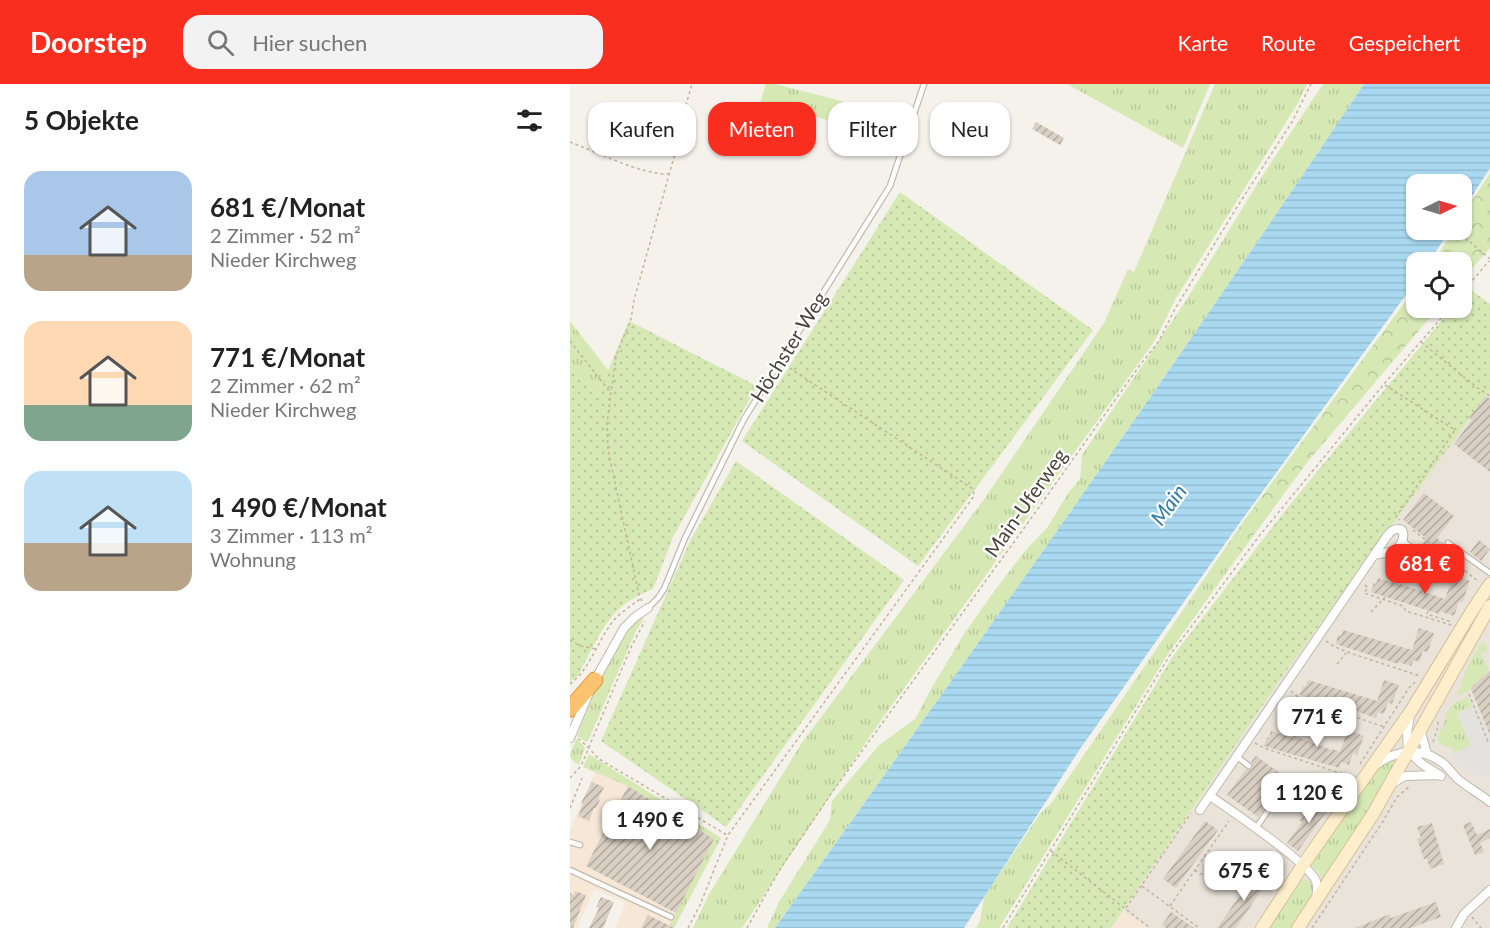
<!DOCTYPE html>
<html lang="de">
<meta charset="utf-8">
<style>
:root{--surface:#fff;--page:#f2f2f2;--text:#222;--muted:#767676;--accent:#f92e1f}
body{margin:0;font-family:Lato,sans-serif;background:var(--page);color:var(--text);height:100vh;display:flex;flex-direction:column;font-size:22px;white-space:nowrap}
*{box-sizing:border-box;margin:0}
p{font-size:20px;color:var(--muted)}
.icon{flex:none;width:33px;height:33px;fill:none;stroke:currentColor;stroke-width:2;stroke-linecap:round;stroke-linejoin:round}
.map{position:relative;flex:1;overflow:hidden}
.panel{display:flex;flex-direction:column;background:var(--surface);width:570px}
.panel>*{flex:none}
.guide{position:absolute;left:18px;top:18px;width:570px;height:54px;display:flex;gap:12px}
.needle{width:39px;rotate:85deg}
.fabs{position:absolute;left:836px;top:90px;display:grid;gap:12px}
.fabs a{display:grid;place-items:center;width:66px;height:66px;border-radius:12px;background:var(--surface);box-shadow:0 2px 4px #0004;font-size:30px}
.price{position:absolute;translate:-50% -51px;padding:0 14px;border-radius:12px;background:#fff;color:#222;font-size:20px;line-height:39px;filter:drop-shadow(0 2px 3px #0008)}
.price::after{content:'';position:absolute;left:50%;top:36px;width:18px;height:14px;margin-left:-9px;background:inherit;clip-path:polygon(0 0,100% 0,50% 100%)}
.price.active{background:var(--accent);color:#fff}
ul{padding:0;list-style:none}
li{display:flex;align-items:center;gap:18px;height:150px;padding:0 24px}
li span{display:grid;place-items:center;flex:none;width:168px;height:120px;border-radius:18px;color:#555}
li>.icon{margin-inline-start:auto}
span .icon{width:72px;height:72px;fill:#fffc;stroke-width:1}
li b{font-size:26px}
h2{display:flex;justify-content:space-between;align-items:center;height:72px;padding:0 24px;font-size:26px}
.chip{padding:0 21px;border-radius:18px;background:var(--surface);box-shadow:0 2px 4px #0004;font-size:21px;line-height:54px}
.chip.active{background:var(--accent);color:#fff}
header{display:flex;align-items:center;gap:36px;box-sizing:border-box;height:84px;padding:0 30px;background:var(--accent);color:#fff}
header strong{font-size:28px}
nav{display:flex;gap:33px;margin-inline-start:auto;font-size:21px}
.search{width:420px;height:54px;background:var(--page);display:flex;align-items:center;gap:15px;box-sizing:border-box;padding:0 21px;border-radius:18px;color:var(--muted);font-size:22px}
main{display:flex;flex:1;min-height:0}
.map>svg:first-child{display:block}
</style>
<header>
<strong>Doorstep</strong>
<div class="search"><svg class="icon" aria-label="search" viewBox="0 0 24 24"><circle cx="10" cy="10" r="6"/><path d="M15 15l6 6"/></svg>Hier suchen</div>
<nav><a>Karte</a><a>Route</a><a>Gespeichert</a></nav>
</header>
<main>
<section class="panel">
<h2>5 Objekte<svg class="icon" aria-label="filters" viewBox="0 0 24 24"><path d="M4 7h16M4 17h16"/><circle cx="9" cy="7" r="2"/><circle cx="15" cy="17" r="2"/></svg></h2>
<ul>
<li><span style="background:linear-gradient(#a9c7e8 70%,#b9a48a 0)"><svg class="icon" aria-label="home" viewBox="0 0 24 24"><path d="M3 11l9-7 9 7M6 9v11h12V9"/></svg></span><div><b>681 €/Monat</b><p>2 Zimmer · 52 m²</p><p>Nieder Kirchweg</p></div></li>
<li><span style="background:linear-gradient(#ffd9b3 70%,#7fa58c 0)"><svg class="icon" aria-label="home" viewBox="0 0 24 24"><path d="M3 11l9-7 9 7M6 9v11h12V9"/></svg></span><div><b>771 €/Monat</b><p>2 Zimmer · 62 m²</p><p>Nieder Kirchweg</p></div></li>
<li><span style="background:linear-gradient(#bfe0f5 60%,#b9a48a 0)"><svg class="icon" aria-label="home" viewBox="0 0 24 24"><path d="M3 11l9-7 9 7M6 9v11h12V9"/></svg></span><div><b>1 490 €/Monat</b><p>3 Zimmer · 113 m²</p><p>Wohnung</p></div></li>
</ul>
</section>
<div class="map">
<svg width="920" height="844" viewBox="0 0 920 844">
<defs>
<pattern id="grass-tufts" width="24" height="20" patternUnits="userSpaceOnUse" patternTransform="scale(1.5)"><rect width="24" height="20" fill="#d6e9b5"/><path d="M3 7l-1-3M5 7V3M7 7l1-3M15 17l-1-3M17 17v-4M19 17l1-3" fill="none" stroke="#b9c99c"/></pattern>
<pattern id="park-crowns" width="20" height="18" patternUnits="userSpaceOnUse" patternTransform="scale(1.5)"><rect width="20" height="18" fill="#d6e9b5"/><path d="M2 6a3 3 0 1 1 6 0M12 15a3 3 0 1 1 6 0" fill="none" stroke="#b9c99c"/></pattern>
<pattern id="garden-dots" width="8" height="8" patternUnits="userSpaceOnUse" patternTransform="scale(1.5)"><rect width="8" height="8" fill="#d6e9b5"/><path d="M2 2h.1M6 6h.1" fill="none" stroke="#b9c99c" stroke-width="1.8" stroke-linecap="round"/></pattern>
<pattern id="water-rules" width="6" height="5" patternUnits="userSpaceOnUse" patternTransform="scale(1.5)"><rect width="6" height="5" fill="#a9d9f1"/><path d="M0 2.5h6" fill="none" stroke="#93bbcf"/></pattern>
<pattern id="building-hatch" width="6" height="6" patternUnits="userSpaceOnUse" patternTransform="scale(1.5)"><rect width="6" height="6" fill="#dacfc3"/><path d="M-1 1l2-2M0 6l6-6M5 7l2-2" fill="none" stroke="#b3aa9f"/></pattern>
</defs>
<rect width="100%" height="100%" fill="#f5f1eb"/>
<!-- residential -->
<path fill="#e9e3d9" d="M920,307V844H578L553,827L716,587Z"/>
<!-- commercial -->
<path fill="#f6e7d7" d="M29,679L151,754L104,844H45L56,819L24,805L7,844H0V746Z
M553,827L578,844H541Z"/>
<!-- grass -->
<path fill="url(#grass-tufts)" d="M196,0H205L338,34L332,55L190,19Z
M497,0H640L613,64Z
M645,0H737L728,19L606,214L584,258L309,639L172,844H123L138,812L231,660L415,414L534,239L558,185L564,188Z
M753,0H794C603,285 405,565 205,844H197L209,818L260,736L262,717L309,661L345,635L361,605L394,550L425,506L455,467L477,444L499,408L510,395L512,371L617,215L691,94Z
M0,237L38,286L26,314L0,281Z
M673,438L664,478L598,570L429,844H406L410,837L414,813L470,730L482,718L516,668Z
M73,532V536L65,549L18,657L16,658L7,652L31,592L52,551L63,540Z
M914,558L918,566L911,569L919,587L902,602L901,606L887,612L898,582L911,559Z
M898,613L902,623L887,629L901,662L884,669L882,663C876,664 868,661 868,653C868,649 873,644 874,640C876,633 877,624 884,619C888,617 894,615 898,613Z
M6,655L12,660L15,664L9,681L3,677L0,671Z
M19,670L151,754L104,844H98L144,755L58,702L13,683Z
M828,672L809,710L752,800L750,790L739,781L804,684Z
M735,795C756,803 730,833 723,844H697L728,798Z"/>
<!-- park -->
<path fill="url(#park-crowns)" d="M920,89V164L891,197V178H863L884,146H891V134Z
M846,203V224H868L736,380L664,478L673,438Z"/>
<!-- garden -->
<path fill="url(#garden-dots)" d="M330,108L523,246L348,482L172,357Z
M898,204L920,220V307L716,587L541,844H437L603,572L718,423L882,224H891V213Z
M59,237L187,302L103,453L83,505C71,510 56,517 47,527C30,544 19,572 7,593L0,598V281L26,314Z
M166,377L334,496L156,743L31,657L121,455Z"/>
<!-- parking -->
<path fill="#e4e2df" d="M907,621L920,652V690L912,693L910,688L902,691L889,682L884,669L901,662L887,629Z"/>
<!-- water -->
<path fill="url(#water-rules)" d="M794,0H920V84L891,129V100H846V146H880L859,178H846V197L671,437L510,665L394,844H205C405,565 603,285 794,0Z"/>
<!-- building -->
<path fill="url(#building-hatch)" d="M466,38L494,54L490,61L462,45Z
M916,312L920,315V388L884,360L902,336L899,334Z
M854,409L884,432L867,454L876,463L856,491L839,479L842,475H846L849,473L851,468L850,464L856,454L833,436Z
M909,456L920,465L911,477L900,468Z
M883,491L900,497L892,519L889,517L884,532L870,527L869,530L801,508L804,499L806,500L808,494L830,501V500L875,515Z
M849,544L864,549L858,568L853,567L849,578L844,576L841,582L829,578L828,580L766,560L768,551L771,552L773,546L842,566Z
M920,587V651L901,605L902,602Z
M738,596L807,617L814,596L829,601L822,620L818,618L814,630L808,628L806,634L754,616L753,618L730,611L733,602L735,603Z
M778,646L794,652L787,671L783,669L779,681L771,678L769,684L694,662L697,653L699,654L701,647L723,654L724,652L762,666L763,665L770,668Z
M686,672L718,695L716,697L712,696L709,697V702L688,733L657,711L676,685L680,686L683,684V681L681,678Z
M22,698L34,703L28,715L30,716L26,724H24L19,737L8,732L13,720L11,719Z
M58,702L144,755L106,829L16,782Z
M752,714L761,721L728,767L717,759L732,738L730,737L738,726L741,728Z
M635,737L648,746L606,804L593,795Z
M901,738L907,751L920,745V754L910,759L914,768L905,771L893,741Z
M862,739L874,780L860,785L857,774L854,775L847,755L851,754L847,743Z
M687,787L699,796L684,817L666,844H647Z
M5,807L16,811L3,844H0V809L4,811Z
M31,813L44,818L33,844H19L29,824L26,823Z
M866,818L871,833L840,844H785L820,830L821,834Z
M601,828L624,844H596L592,841Z
M78,831L104,844H71Z"/>
<g fill="none" stroke-linecap="round" stroke-linejoin="round">
<defs>
<path id="lane" d="M833,457L847,468
M878,459L920,489
M830,460L845,471
M78,524L88,514L94,505L115,454L174,335L320,102L354,0
M666,672L679,682
M686,744L715,702L713,700
M0,758L10,761
M0,786L101,833"/>
<path id="street" d="M24,598L54,544L65,533L78,524
M840,631L837,649L838,667L852,680L871,692
M850,645L857,670
M0,654L19,609
M807,680C829,665 851,663 873,679C879,684 883,691 889,696C899,704 910,710 920,718
M821,700L835,692L869,691
M640,712C659,725 739,779 746,797C748,803 747,809 746,815
M630,726L817,452C821,447 825,443 832,446C836,454 831,461 825,467L804,471
M886,844L894,830L920,806"/>
<path id="secondary" d="M692,844L733,781L841,627L902,527L920,500
M728,844L803,730L920,522"/>
<path id="highway" d="M0,625L25,596"/>
</defs>
<!-- lane casing -->
<use href="#lane" stroke="#c1b9ad" stroke-width="7"/>
<!-- street casing -->
<use href="#street" stroke="#c1b9ad" stroke-width="10"/>
<!-- secondary casing -->
<use href="#secondary" stroke="#d5c19b" stroke-width="14"/>
<!-- highway casing -->
<use href="#highway" stroke="#dd963d" stroke-width="17"/>
<!-- path -->
<path stroke="#c3b39f" stroke-width="1.5" stroke-dasharray="3 3" stroke-linecap="butt" d="M0,58C27,68 72,91 99,90
M886,146L920,175
M891,210L919,177
M0,257L40,308
M851,258L905,302L920,312
M815,301L885,346L826,433L830,436
M843,446L908,497
M795,501L798,504L794,509L833,522L836,527L881,541
M72,517L69,511L38,366L37,339L46,272L61,235L64,216L109,55L114,28L122,0
M858,527L857,530L882,538
M801,528L815,513
M0,556L10,562L27,565
M756,557L763,562L777,568L850,592
M767,580L776,569
M0,600C21,584 27,557 44,536C51,528 61,522 70,515
M721,607L728,613L814,643
M899,610L919,660
M732,629L742,619
M8,655C14,658 24,670 29,675L157,751
M863,658L868,643V637
M685,659L694,664L782,693
M790,680L839,604L846,597
M0,694L11,682L62,561L75,537
M0,724L12,694
M481,767L580,844
M625,786L630,790L641,789L648,779
M572,802L629,844
M600,822L659,737
M556,824L621,729
M902,833L911,844
M118,844L130,821L158,751L404,412L403,405L215,281
M177,844L210,785L263,707L452,447L570,281L589,257L605,225L667,123L722,38L741,0
M433,844L600,571L690,451L814,300L880,224
M742,844L812,739L827,713L840,702"/>
<!-- lane -->
<use href="#lane" stroke="#fff" stroke-width="4.5"/>
<!-- street -->
<use href="#street" stroke="#fff" stroke-width="8"/>
<!-- secondary -->
<use href="#secondary" stroke="#feeecc" stroke-width="12"/>
<!-- highway -->
<use href="#highway" stroke="#fdc26f" stroke-width="15"/>
</g>
<g text-anchor="middle" stroke-width="4.5" stroke-linejoin="round" paint-order="stroke">
<!-- street labels -->
<g font-size="20" fill="#4a4239" stroke="#fff">
<text transform="translate(219 263) rotate(-58)" y="7">Höchster Weg</text>
<text transform="translate(456 419) rotate(-55)" y="7">Main-Uferweg</text>
</g>
<!-- water labels -->
<g font-size="21" font-style="italic" fill="#2e7da6" stroke="#fff">
<text transform="translate(599 421) rotate(-54)" y="7">Main</text>
</g>
</g>
</svg>
<div class="fabs">
<a><svg class="needle" viewBox="-14 -14 28 28"><path d="M0-13l5 13h-10z" fill="#e53935"/><path d="M0 13l5-13h-10z" fill="#767676"/></svg></a>
<a><svg class="icon" aria-label="locate" viewBox="0 0 24 24"><circle cx="12" cy="12" r="6"/><path d="M12 2v4M12 18v4M2 12h4M18 12h4"/></svg></a>
</div>
<b class="price active" style="left:855px;top:511px">681 €</b>
<b class="price" style="left:747px;top:664px">771 €</b>
<b class="price" style="left:739px;top:740px">1 120 €</b>
<b class="price" style="left:80px;top:767px">1 490 €</b>
<b class="price" style="left:674px;top:818px">675 €</b>
<div class="guide">
<a class="chip">Kaufen</a>
<a class="chip active">Mieten</a>
<a class="chip">Filter</a>
<a class="chip">Neu</a>
</div>
</div>
</main>
